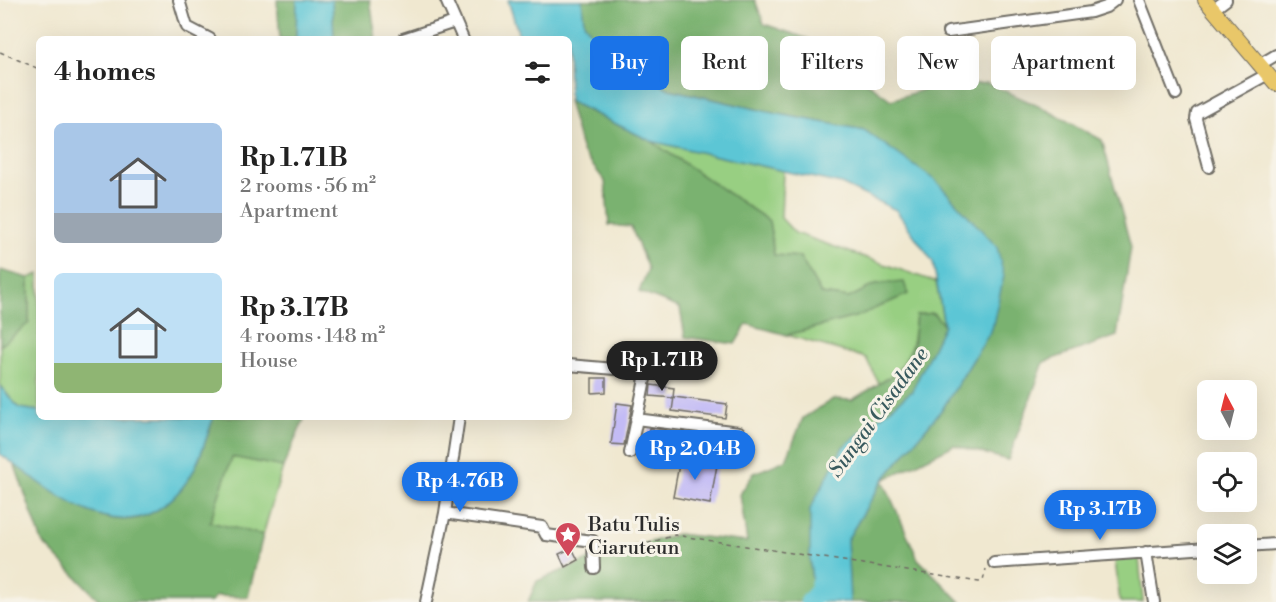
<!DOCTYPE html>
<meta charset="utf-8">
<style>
:root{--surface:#fff;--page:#f6f6f6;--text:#222;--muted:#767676;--accent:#1a73e8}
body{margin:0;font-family:"Libre Bodoni",serif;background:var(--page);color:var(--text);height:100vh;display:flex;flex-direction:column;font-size:22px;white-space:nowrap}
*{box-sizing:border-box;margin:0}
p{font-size:20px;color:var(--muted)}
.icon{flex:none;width:33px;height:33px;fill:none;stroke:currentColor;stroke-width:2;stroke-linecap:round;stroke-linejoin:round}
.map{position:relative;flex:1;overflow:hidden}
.side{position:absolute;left:36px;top:36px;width:536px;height:384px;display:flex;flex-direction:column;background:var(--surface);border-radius:9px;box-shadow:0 6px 24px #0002}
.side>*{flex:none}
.guide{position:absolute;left:590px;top:36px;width:570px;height:54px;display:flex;gap:12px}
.needle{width:39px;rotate:353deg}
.tools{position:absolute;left:1197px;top:380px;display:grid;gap:12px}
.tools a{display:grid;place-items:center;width:60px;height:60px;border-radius:9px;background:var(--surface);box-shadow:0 6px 24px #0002;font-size:30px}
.price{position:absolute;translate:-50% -51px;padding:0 14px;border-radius:21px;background:var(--accent);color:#fff;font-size:20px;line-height:39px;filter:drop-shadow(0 2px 3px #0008)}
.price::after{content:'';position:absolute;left:50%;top:36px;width:18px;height:14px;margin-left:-9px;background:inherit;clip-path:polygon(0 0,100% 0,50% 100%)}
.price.active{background:#222;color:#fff}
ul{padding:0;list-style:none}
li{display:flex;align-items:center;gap:18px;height:150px;padding:0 18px}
li span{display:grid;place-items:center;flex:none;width:168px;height:120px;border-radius:9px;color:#555}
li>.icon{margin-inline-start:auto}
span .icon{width:72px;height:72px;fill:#fffc;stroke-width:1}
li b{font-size:26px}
h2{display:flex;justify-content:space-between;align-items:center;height:72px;padding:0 18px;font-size:26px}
.tag{padding:0 21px;border-radius:9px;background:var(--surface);box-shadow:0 6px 24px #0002;font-size:21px;line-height:54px}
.tag.active{background:var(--accent);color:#fff}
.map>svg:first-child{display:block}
</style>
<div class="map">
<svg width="1276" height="602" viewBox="0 0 1276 602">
<rect width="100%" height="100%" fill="#f7f3e8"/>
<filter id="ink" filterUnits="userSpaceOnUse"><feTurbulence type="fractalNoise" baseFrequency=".0167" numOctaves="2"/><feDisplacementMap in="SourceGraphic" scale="12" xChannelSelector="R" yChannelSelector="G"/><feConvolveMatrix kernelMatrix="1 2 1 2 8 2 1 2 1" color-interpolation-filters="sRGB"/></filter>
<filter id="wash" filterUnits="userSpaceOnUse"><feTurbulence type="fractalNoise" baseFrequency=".008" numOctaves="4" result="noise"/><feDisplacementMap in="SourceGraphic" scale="24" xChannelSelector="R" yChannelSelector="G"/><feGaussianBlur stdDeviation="1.35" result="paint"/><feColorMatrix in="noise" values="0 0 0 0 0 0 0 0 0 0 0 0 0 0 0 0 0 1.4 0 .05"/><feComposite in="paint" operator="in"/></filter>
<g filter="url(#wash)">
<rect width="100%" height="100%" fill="#f0e8d0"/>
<!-- green -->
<path fill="#98cf82" stroke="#627d56" stroke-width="1.5" d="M651,141L783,171L781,218L795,233L936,282L944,325L933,313L916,315C912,350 911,365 879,384L866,358L787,335L858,316L876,284L849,298L821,294L800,257L774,255L769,221Z
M39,274V411L19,408L0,386V346L29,323V278Z
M232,457L283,467L263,535L209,522Z
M1139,558L1143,602H1120L1115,560Z"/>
<!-- forest -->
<path fill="#7ab270" stroke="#526e4e" stroke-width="1.5" d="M277,0H297L296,39H280Z
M332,0H370L376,39H334Z
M582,0H755L764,24L808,39L891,100L926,89L987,83L1043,108L1102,140L1131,247L1117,336L1044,362L1008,460L954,445L883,480L918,559L961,602H850L847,540L883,480L943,408L992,329L864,130L773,113L669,89L606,52L584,23Z
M568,101L651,141L769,221L774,255L800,257L821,294L849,298L876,284L904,282L908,294L858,316L787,335L747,324L735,344L685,337L680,308L639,292L648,269L631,227L609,225L605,181L582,152Z
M0,270L29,278V323L0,346Z
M933,313L944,325L912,391L843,447L810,564L815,602H528L537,581L590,559L678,534L747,542L740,494L754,473L786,460L803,418L833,399L852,400L899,372L913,345L916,315Z
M214,417H305L283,467L232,457L210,522L263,535L248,597L216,596L211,602H101L42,542L14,463C71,503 131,558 187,481C200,464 206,437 214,417Z"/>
<!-- water -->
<path fill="#5bc6d5" stroke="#437880" stroke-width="1.5" d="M297,0H332L334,39H296Z
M508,0H582L584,23L606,52L669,89L773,113L864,130L936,181L997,247L1004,276L992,329L943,408L883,480L847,540L850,602H815L810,564V509L843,447L912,391L944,325L933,262L896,210L841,184L651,141L569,101L568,39H520Z
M0,386L19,408L39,411V417H214C206,437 200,463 188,480C129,563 58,495 0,454Z"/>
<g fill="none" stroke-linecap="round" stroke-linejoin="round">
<!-- river -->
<path stroke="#5bc6d5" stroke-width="18" d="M809,602L816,594L823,574"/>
</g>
<g id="blocks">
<!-- building -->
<path fill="#c3bbf5" d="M592,378H606V392L592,393Z
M651,385L674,388L673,398L650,396Z
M674,397L727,404L725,418L672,411Z
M617,403L632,405L624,445L611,444Z
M649,428L665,430L661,455L645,453Z
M680,459L717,465L710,504L673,497Z
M572,548L578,560L565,567L559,554Z"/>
</g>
</g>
<g filter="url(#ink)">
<use href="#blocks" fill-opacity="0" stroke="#706d65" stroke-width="1.5"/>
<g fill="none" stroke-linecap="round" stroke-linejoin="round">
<defs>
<path id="minor" d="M179,0L187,27L210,39
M446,0L463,39
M1139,0L1176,94
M1214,9L1226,0
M948,32L1091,12L1106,7L1115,0
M403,39L455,22
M1259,65L1276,55
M1209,167L1196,119L1197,113L1266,75
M568,365L639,371L645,379L630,453
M636,419L739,432
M445,513L542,527L546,535L593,541L594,568
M1246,546L1276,544
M1146,552L1154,602
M994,563L1208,548
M426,602L445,513L459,417"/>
<path id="major" d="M1205,0L1276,84"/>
</defs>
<!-- minor casing -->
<use href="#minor" stroke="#706d65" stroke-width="14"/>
<!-- major casing -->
<use href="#major" stroke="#706d65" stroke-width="16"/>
<!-- path -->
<path stroke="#706d65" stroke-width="1.5" stroke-dasharray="4.5 4.5" stroke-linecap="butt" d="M0,52L39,69
M603,551L643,545L675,535L979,582L983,581L986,569"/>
<!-- minor -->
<use href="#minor" stroke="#fff" stroke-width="10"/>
<!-- major -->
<use href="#major" stroke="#e9c769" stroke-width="14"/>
</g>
</g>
<!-- icons -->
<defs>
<symbol id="sight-pin" viewBox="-11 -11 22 30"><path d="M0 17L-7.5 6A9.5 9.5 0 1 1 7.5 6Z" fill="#d1495b" stroke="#f7f3e8"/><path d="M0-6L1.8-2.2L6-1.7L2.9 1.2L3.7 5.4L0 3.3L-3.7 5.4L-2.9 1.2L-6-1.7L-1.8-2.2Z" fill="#fff"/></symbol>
</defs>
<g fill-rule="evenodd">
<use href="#sight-pin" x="553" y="520" width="30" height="40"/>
</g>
<g text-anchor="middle" stroke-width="6" stroke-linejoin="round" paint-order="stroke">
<!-- poi labels -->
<g font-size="20" fill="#2b2b2b" stroke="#f7f3e8" text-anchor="start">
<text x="588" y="531">Batu Tulis<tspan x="588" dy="23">Ciaruteun</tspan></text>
</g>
<!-- water labels -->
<g font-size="21" font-style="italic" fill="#395a5e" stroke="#f7f3e8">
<text transform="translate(878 412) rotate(-54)" y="7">Sungai Cisadane</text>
</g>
</g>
</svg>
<div class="tools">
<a><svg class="needle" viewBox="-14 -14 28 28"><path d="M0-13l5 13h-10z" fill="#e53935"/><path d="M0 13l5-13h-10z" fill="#767676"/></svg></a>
<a><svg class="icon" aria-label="locate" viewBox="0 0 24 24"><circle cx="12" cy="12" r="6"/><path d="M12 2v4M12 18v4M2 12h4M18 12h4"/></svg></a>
<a><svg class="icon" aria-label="layers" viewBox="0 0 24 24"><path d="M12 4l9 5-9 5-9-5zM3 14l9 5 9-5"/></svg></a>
</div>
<b class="price active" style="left:662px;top:392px">Rp 1.71B</b>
<b class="price" style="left:695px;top:481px">Rp 2.04B</b>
<b class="price" style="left:460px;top:513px">Rp 4.76B</b>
<b class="price" style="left:1100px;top:541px">Rp 3.17B</b>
<div class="guide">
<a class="tag active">Buy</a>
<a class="tag">Rent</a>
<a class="tag">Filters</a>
<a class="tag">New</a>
<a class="tag">Apartment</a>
</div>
<section class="side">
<h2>4 homes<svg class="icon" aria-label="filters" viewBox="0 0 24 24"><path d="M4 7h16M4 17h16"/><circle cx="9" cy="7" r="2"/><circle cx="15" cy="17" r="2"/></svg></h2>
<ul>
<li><span style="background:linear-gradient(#a9c7e8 75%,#9aa5b1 0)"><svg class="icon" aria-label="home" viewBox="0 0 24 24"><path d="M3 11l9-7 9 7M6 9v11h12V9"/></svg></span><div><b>Rp 1.71B</b><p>2 rooms · 56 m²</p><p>Apartment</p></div></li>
<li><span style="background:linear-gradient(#bfe0f5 75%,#8fb573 0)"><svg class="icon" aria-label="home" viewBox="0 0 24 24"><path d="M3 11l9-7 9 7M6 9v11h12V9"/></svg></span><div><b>Rp 3.17B</b><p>4 rooms · 148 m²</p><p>House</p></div></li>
</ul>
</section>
</div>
